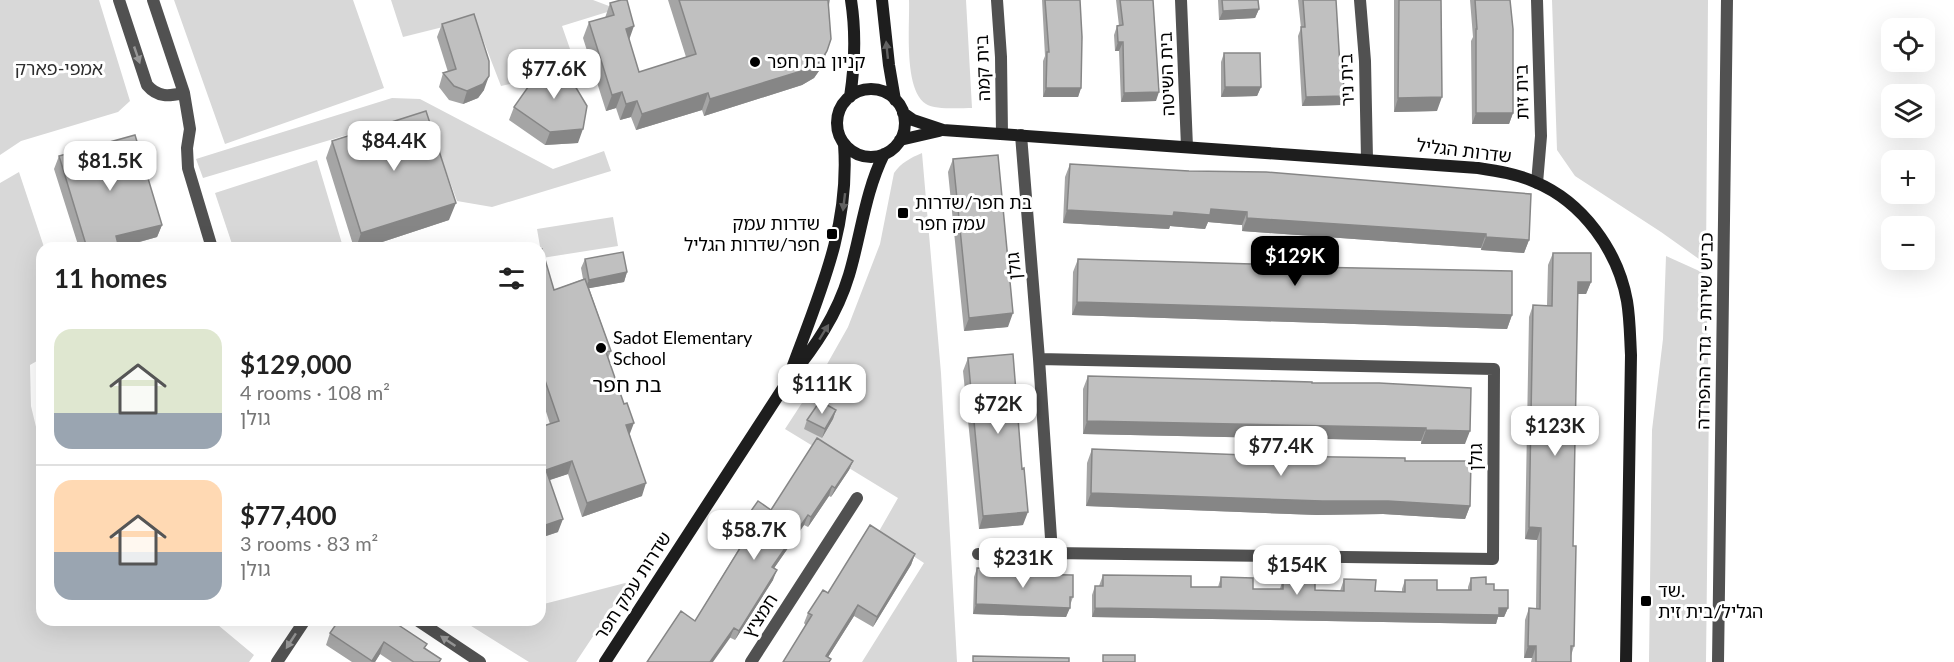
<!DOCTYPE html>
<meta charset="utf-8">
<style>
:root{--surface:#fff;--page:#f6f6f6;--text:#222;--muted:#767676;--line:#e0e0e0;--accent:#000}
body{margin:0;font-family:Lato,"Noto Sans Hebrew",sans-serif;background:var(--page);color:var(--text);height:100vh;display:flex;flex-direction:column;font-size:22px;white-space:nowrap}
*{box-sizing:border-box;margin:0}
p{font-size:20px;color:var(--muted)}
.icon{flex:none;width:33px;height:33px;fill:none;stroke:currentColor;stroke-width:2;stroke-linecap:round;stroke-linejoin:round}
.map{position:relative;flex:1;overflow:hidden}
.sheet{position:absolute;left:36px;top:242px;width:510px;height:384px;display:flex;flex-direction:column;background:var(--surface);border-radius:18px;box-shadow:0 6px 24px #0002}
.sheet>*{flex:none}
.buttons{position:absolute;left:1881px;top:18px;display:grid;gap:12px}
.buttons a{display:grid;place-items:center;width:54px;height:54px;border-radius:12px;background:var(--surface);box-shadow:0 6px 24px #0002;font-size:30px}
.price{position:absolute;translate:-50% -51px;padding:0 14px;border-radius:12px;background:#fff;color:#222;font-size:20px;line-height:39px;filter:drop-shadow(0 2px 3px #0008)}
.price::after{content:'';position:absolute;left:50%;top:36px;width:18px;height:14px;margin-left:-9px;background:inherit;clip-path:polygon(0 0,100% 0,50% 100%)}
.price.selected{background:var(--accent);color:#fff}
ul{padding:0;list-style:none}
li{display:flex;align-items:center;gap:18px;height:150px;padding:0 18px}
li+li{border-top:2px solid var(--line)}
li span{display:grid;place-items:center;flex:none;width:168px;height:120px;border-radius:18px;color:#555}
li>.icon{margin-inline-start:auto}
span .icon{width:72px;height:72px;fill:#fffc;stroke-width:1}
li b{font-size:26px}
h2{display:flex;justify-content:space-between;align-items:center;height:72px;padding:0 18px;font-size:26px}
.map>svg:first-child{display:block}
</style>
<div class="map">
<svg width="1954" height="662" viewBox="0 0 1954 662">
<rect width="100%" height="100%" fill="#fff"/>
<!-- green -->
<path fill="#d8d8d8" d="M0,0H99L130,101L118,112L21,141L0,155Z
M174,0H353L384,88L225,144Z
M391,0H593L617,9L562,26L577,69L501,86L475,19L403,37Z
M909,0H966L972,108C961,108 935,110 926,104C903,89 910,25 909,0Z
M1552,0H1708L1706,264L1661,232L1575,176L1557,150Z
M392,98L420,99L553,169L604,151L611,171L492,207L457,201L430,127L397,120L203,178L196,159Z
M922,153L941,373L957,662H862L924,563L878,533L898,498L785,429L826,366L848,327L880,244L894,173C901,163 910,158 922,153Z
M317,160L343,247H233L215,193Z
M19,172L44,247L42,248V358L30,365L31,406L42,452V620H212L254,655L249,662H0V183Z
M613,217L618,246L542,258L537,229Z
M1666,256L1706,274L1709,400L1706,662H1649L1652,430L1663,339Z
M629,582L576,662H529L468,624L486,620H540V605Z"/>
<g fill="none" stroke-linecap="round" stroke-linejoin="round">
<!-- street -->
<path stroke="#515151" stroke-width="12" d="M119,0L147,85C158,98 169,96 184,93
M153,0L184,93L190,129L187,148L188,168L212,248
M997,0L1001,57L1002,134
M1181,0L1187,147
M1360,0L1365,61L1367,159
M1537,0L1541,136L1537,183
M1021,135L1039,359L1052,553L1493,559L1494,369L1039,359
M978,554L1052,553
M417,620L480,662
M277,662L305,620
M751,662L857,498
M1718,662L1727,0"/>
<!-- secondary -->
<path stroke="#1e1e1e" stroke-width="12" d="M882,0L889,65L895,100
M837 123a34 34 0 1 1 68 0a34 34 0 1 1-68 0Z
M850,97C855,64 856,32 851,0
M903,113L913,120L943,130L1478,168C1498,171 1517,174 1535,182C1583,202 1618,251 1627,301C1630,319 1630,337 1631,355L1626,662
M900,140L939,131
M792,368C820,292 850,227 844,144
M605,662L789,379C815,347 837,315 849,275C861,235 865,192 884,154"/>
</g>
<!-- wall -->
<path fill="#a5a5a5" d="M668,0H830L829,5L821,68L814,78L802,85L704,116L702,110L636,130L631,117L620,120L616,108L606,111L583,38L589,22L605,18L610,3L629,40L639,72L686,57Z
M1040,0H1080L1081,88L1078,97H1043V61L1045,56L1042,0Z
M1116,0H1153L1156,101L1121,102L1119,51H1115L1114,35L1117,26H1119Z
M1218,0H1258L1259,9L1255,18L1219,20Z
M1298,0H1336L1340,66L1344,96L1341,105L1302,106L1298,36L1301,28Z
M1394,0H1441L1437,111L1394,112Z
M1470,0H1510L1513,113L1509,124H1472L1471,41L1473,37Z
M442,24L484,90L478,98L463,104L449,100L439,87L443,73L448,72L437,37Z
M1224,53L1261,87L1257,96L1221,97V62Z
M514,107L578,143L545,145L509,120Z
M332,141L449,220L364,248H354L326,158Z
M59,156L162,225L157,237L119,248H79L54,169Z
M953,159L1008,327L964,331L948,172Z
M1070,164L1529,240L1524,253L1481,250V248L1242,231V225L1208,222L1205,229L1170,226L1169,229L1063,223L1065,177Z
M540,250L554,290L583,279L581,268L585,259L627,272L624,282L589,288L611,351L608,358L630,435L642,496L582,517L568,474L549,480L558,532L540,538L550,424L540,393Z
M1553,253L1591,282L1586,294H1578L1573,546L1574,646L1571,656V662H1531L1532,658H1524L1525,620L1529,608H1536L1537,540L1525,539L1529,317L1533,305H1547L1548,265Z
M1078,259L1252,266L1512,315L1507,329L1072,315L1073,272Z
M968,358L1023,525L979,529L963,371Z
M1088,376L1312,383L1465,444H1421V441L1083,434V389Z
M836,410L833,419L822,438L804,429L807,420Z
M1092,449L1405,461L1470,506L1465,519L1383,514L1317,515L1086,506L1087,463Z
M853,461L849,470L831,497L829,496L808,527L804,525L774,568L773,580L735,640L695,621L749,532L743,527L746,518L771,510Z
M915,554L911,565L873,627L854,616L828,657L830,662L804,623L808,613Z
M977,568L1016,574L1073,597L1066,617L973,614L974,577Z
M1103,575L1191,587H1218L1221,577L1253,589H1280L1283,578L1315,590L1340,591L1344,579L1375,591L1402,592V589L1405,580L1437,590H1468V587L1471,578L1486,584L1494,590L1508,608L1504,617H1498L1496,624L1092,617V595L1095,586H1099Z
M400,620L398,625L427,644L425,648L441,659L440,662H392L380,654L375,662H352L326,645L330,633Z"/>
<!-- shaded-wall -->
<path fill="#868686" d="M1259,9L1255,18L1219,20L1223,11Z
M634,26L628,43L626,29Z
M1118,42H1123L1119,51H1115Z
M827,51L821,68L814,78L802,85L704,116L710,99Z
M489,76L484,90L478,98L463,104L467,91Z
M1225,87H1261L1257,96L1221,97Z
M1046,88H1081L1078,97H1043Z
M622,92L616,108L606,111L612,95Z
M1159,92L1156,101L1121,102L1124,93Z
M708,93L702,110L636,130L642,114Z
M1344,96L1341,105L1302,106L1306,97Z
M1442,97L1437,111L1394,112L1398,98Z
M637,101L631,117L620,120L626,104Z
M1476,113H1513L1509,124H1472Z
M583,129L578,143L545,145L550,132Z
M456,203L449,220L364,248H356L361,233Z
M1211,209L1247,212L1242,225L1208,222L1205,229L1170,226L1169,229L1063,223L1067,210Z
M1247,218L1486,234L1481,248L1242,231Z
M162,225L157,237L117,248L116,236Z
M1486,237L1529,240L1524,253L1481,250Z
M627,272L624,282L585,289L589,280Z
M1578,282H1591L1586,294H1574Z
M1077,302L1512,315L1507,329L1072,315Z
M1013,313L1008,327L964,331L969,318Z
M836,410L833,419L822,438L825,429Z
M1087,421L1426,428L1421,441L1083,434Z
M634,423L629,436L626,425Z
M1426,430L1470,431L1465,444H1421Z
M572,461L568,474L541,483L546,470Z
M853,461L849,470L831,497L835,488Z
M646,483L642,496L582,517L587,503Z
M832,486L829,496L808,527L811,517Z
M1091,493L1388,501L1470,506L1465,519L1383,514L1317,515L1086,506Z
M1028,512L1023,525L979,529L983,516Z
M808,515L804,525L768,577L772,567Z
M563,519L558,532L540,538V527Z
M1529,527L1541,528L1537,540L1525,539Z
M915,554L911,565L873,627L877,617Z
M777,570L773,580L735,640L739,631Z
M976,604L1070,608L1066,617L973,614Z
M858,605L854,616L825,662L826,656Z
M1095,608H1508L1504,617H1498L1496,624L1092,617Z
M734,628L730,638L713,662H710Z
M384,642L380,654L375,662H372Z
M1528,646H1536L1532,658H1524Z"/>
<!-- building -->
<path fill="#c0c0c0" stroke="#868686" stroke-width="1.5" d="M621,0H627L634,26L626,29L639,72L696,54L679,0H828L831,39L827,51L820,62L808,69L710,99L708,93L642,114L637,101L626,104L622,92L612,95L589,22L614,15L610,3Z
M1045,0H1080L1082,37L1081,88H1046L1047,52H1049Z
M1120,0H1153L1159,92L1124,93L1123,42H1118L1117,26L1123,25Z
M1222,0H1258L1259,9L1223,11Z
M1303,0H1336L1340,66H1343L1344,96L1306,97L1301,27H1305Z
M1399,0H1441L1442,97L1398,98Z
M1475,0H1510L1513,29V113H1476V29H1477Z
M474,14L489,61V76L483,84L467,91L454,86L443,73L456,69L442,24Z
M1224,53H1260L1261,87H1225Z
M547,60L560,61L587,106L583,129L550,132L514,107Z
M426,111L456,203L361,233L332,141Z
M135,135L162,225L116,236L119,248H87L59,156Z
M998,155L1013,313L969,318L953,159Z
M1070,164L1189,171L1266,172L1531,194L1529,240L1486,237V234L1247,218V212L1211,209L1210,215L1174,212L1173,216L1067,210Z
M542,249L554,290L585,279L611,351L606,352L624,404L627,403L634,423L626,425L646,483L587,503L572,461L546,470L563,519L540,527V427L559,421L540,366V250Z
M623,252L627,272L589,280L585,259Z
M1553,253H1591V282H1578L1573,546H1576L1574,646H1571V662H1536V646H1528L1529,608L1540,609L1541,528L1529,527L1533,305L1552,306Z
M1078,259L1252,264V266L1512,271V315L1077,302Z
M1013,354L1022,469L1024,468L1028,512L983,516L968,358Z
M1088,376L1312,382V383H1379L1471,388L1470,431L1426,430V428L1087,421Z
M820,401L836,410L825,429L807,420Z
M817,438L853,461L835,488L832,486L811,517L808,515L772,567L777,570L739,631L734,628L710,662H647L681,611L695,621L755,524L746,518L758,501L771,510Z
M1092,449L1271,456L1405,458V461H1471L1470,506L1388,501H1322L1091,493Z
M870,525L915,554L877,617L858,605L826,656L831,659L829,662H783L812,615L808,613L823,590L828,593Z
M977,568L1016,569V574L1073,575V597H1070V608L976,604Z
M1103,575L1191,576V587H1221V577L1253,578V589H1283V578L1315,579V590L1344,591V579L1376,580L1375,591L1405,592V580H1437V590H1471V578L1486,577V584H1494V590H1508V608H1499V615L1095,608V586H1103Z
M339,620H340L342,623L345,620H399L397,624L427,644L424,648L441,659L439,662H414L384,642L372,661L330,633Z
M1103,655H1135V662H1103Z
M973,656L1069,658V662H973Z"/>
<!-- one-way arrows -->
<defs><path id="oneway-solid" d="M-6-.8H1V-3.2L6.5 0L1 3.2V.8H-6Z" transform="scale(1.5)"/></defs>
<g fill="#626262">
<use href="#oneway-solid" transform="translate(887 50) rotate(-96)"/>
<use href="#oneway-solid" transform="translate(844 202) rotate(97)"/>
<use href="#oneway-solid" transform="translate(824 332) rotate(-58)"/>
</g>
<g fill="#979797">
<use href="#oneway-solid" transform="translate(137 55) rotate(71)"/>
<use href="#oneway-solid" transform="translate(291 641) rotate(123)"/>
<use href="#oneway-solid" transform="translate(448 641) rotate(-146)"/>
</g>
<!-- markers -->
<g fill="#000" stroke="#fff" stroke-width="2">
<circle cx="755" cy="62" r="6"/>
<rect x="897" y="207" width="12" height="12" rx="3"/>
<rect x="826" y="228" width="12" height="12" rx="3"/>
<circle cx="601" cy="348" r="6"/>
<rect x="1640" y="595" width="12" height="12" rx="3"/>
</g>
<g text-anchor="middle" stroke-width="6" stroke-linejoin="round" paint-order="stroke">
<!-- poi labels -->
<g font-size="18" fill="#000" stroke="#fff" text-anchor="start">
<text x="767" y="68">קניון בת חפר</text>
<text x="915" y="209">בת חפר/שדרות<tspan x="915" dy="21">עמק חפר</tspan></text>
<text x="820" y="230" text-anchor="end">שדרות עמק<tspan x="820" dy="21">חפר/שדרות הגליל</tspan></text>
<text x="613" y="344">Sadot Elementary<tspan x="613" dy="21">School</tspan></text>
<text x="1658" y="597">שד.<tspan x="1658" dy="21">הגליל/בית זית</tspan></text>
</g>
<!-- street labels -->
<g font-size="18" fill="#000" stroke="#fff">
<text transform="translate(983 68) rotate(-92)" y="6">בית קמה</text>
<text transform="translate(1167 74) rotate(-92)" y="6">בית השיטה</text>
<text transform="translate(1347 80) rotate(-92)" y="6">בית ניר</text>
<text transform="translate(1522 92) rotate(-91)" y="6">בית זית</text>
<text transform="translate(1464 151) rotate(7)" y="6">שדרות הגליל</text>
<text transform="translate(1014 266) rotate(-95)" y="6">גולן</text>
<text transform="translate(1705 331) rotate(-89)" y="6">כביש שירות - גדר ההפרדה</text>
<text transform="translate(1476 457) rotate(-90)" y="6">גולן</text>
<text transform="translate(633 586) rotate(-57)" y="6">שדרות עמק חפר</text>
<text transform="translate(760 616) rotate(-57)" y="6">חמציץ</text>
</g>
<!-- park labels -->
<g font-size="18" fill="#2f2f2f" stroke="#fff">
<text x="59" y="75">אמפי-פארק</text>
</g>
<!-- quarter labels -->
<g font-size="21" fill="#000" stroke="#fff">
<text x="627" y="392">בת חפר</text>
</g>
</g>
</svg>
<div class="buttons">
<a><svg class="icon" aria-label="locate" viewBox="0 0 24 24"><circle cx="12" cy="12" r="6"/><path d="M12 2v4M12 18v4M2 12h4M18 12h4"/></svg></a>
<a><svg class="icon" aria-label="layers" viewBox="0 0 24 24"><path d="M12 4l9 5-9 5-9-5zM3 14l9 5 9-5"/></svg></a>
<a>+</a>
<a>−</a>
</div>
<b class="price" style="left:554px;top:100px">$77.6K</b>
<b class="price" style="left:394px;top:172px">$84.4K</b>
<b class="price" style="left:110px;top:192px">$81.5K</b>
<b class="price selected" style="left:1295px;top:287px">$129K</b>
<b class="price" style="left:822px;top:415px">$111K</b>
<b class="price" style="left:998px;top:435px">$72K</b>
<b class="price" style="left:1555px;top:457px">$123K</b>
<b class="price" style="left:1281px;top:477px">$77.4K</b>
<b class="price" style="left:754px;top:561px">$58.7K</b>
<b class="price" style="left:1023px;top:589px">$231K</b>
<b class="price" style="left:1297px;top:596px">$154K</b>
<section class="sheet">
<h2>11 homes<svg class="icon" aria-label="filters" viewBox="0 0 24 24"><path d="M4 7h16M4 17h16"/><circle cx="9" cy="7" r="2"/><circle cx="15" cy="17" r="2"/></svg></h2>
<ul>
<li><span style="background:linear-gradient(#dfe7d0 70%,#9aa5b1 0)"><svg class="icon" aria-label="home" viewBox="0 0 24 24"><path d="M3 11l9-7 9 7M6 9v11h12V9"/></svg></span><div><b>$129,000</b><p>4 rooms · 108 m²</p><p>גולן</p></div></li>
<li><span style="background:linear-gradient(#ffd9b3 60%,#9aa5b1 0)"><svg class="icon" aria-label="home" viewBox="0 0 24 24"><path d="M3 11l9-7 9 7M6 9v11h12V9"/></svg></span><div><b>$77,400</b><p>3 rooms · 83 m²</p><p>גולן</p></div></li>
</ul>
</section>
</div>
